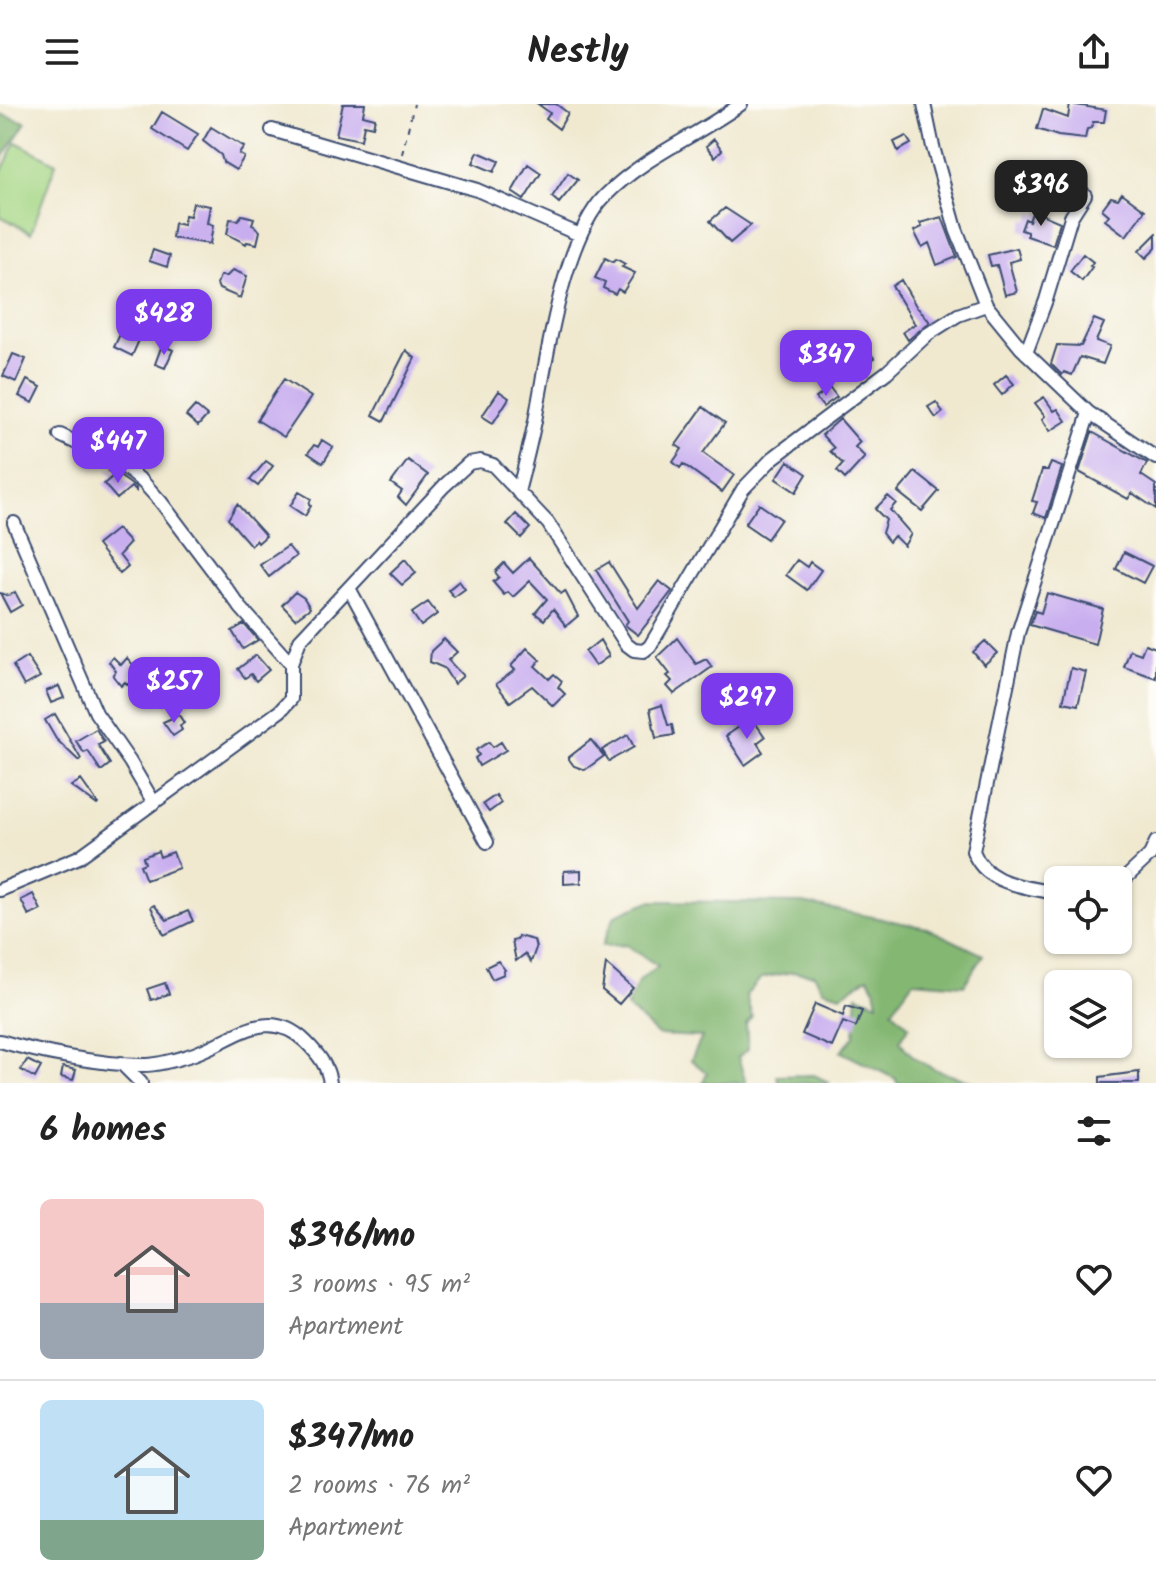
<!DOCTYPE html>
<meta charset="utf-8">
<style>
:root{--surface:#fff;--page:#f2f2f2;--text:#222;--muted:#767676;--line:#e0e0e0;--accent:#7c3aed}
body{margin:0;font-family:Kalam,sans-serif;background:var(--page);color:var(--text);height:100vh;display:flex;flex-direction:column;font-size:30px;white-space:nowrap}
*{box-sizing:border-box;margin:0}
p{font-size:26px;color:var(--muted)}
.icon{flex:none;width:44px;height:44px;fill:none;stroke:currentColor;stroke-width:2;stroke-linecap:round;stroke-linejoin:round}
.map{position:relative;height:979px;overflow:hidden}
.details{display:flex;flex-direction:column;background:var(--surface);flex:1}
.details>*{flex:none}
.buttons{position:absolute;left:1044px;top:762px;display:grid;gap:16px}
.buttons a{display:grid;place-items:center;width:88px;height:88px;border-radius:12px;background:var(--surface);box-shadow:0 2px 6px #0004;font-size:40px}
.price{position:absolute;translate:-50% -68px;padding:0 18px;border-radius:16px;background:var(--accent);color:#fff;font-size:26px;line-height:52px;filter:drop-shadow(0 2px 4px #0008)}
.price::after{content:'';position:absolute;left:50%;top:48px;width:24px;height:18px;margin-left:-12px;background:inherit;clip-path:polygon(0 0,100% 0,50% 100%)}
.price.active{background:#222;color:#fff}
ul{padding:0;list-style:none}
li{display:flex;align-items:center;gap:24px;height:200px;padding:0 40px}
li+li{border-top:2px solid var(--line)}
li span{display:grid;place-items:center;flex:none;width:224px;height:160px;border-radius:12px;color:#555}
li>.icon{margin-inline-start:auto}
span .icon{width:96px;height:96px;fill:#fffc;stroke-width:1}
li b{font-size:34px}
h2{display:flex;justify-content:space-between;align-items:center;height:96px;padding:0 40px;font-size:34px}
header{display:flex;justify-content:space-between;align-items:center;height:104px;padding:0 40px;background:var(--surface);font-size:36px;font-weight:600}
.map>svg:first-child{display:block}
</style>
<header><svg class="icon" aria-label="menu" viewBox="0 0 24 24"><path d="M4 6h16M4 12h16M4 18h16"/></svg>Nestly<svg class="icon" aria-label="share" viewBox="0 0 24 24"><path d="M12 15V3M7 8l5-5 5 5M5 13v7h14v-7"/></svg></header>
<div class="map">
<svg width="1156" height="979" viewBox="0 0 1156 979">
<rect width="100%" height="100%" fill="#fdfcf7"/>
<filter id="ink" filterUnits="userSpaceOnUse"><feTurbulence type="fractalNoise" baseFrequency=".0125" numOctaves="2"/><feDisplacementMap in="SourceGraphic" scale="16" xChannelSelector="R" yChannelSelector="G"/><feConvolveMatrix kernelMatrix="1 2 1 2 8 2 1 2 1" color-interpolation-filters="sRGB"/></filter>
<filter id="wash" filterUnits="userSpaceOnUse"><feTurbulence type="fractalNoise" baseFrequency=".006" numOctaves="4" result="noise"/><feDisplacementMap in="SourceGraphic" scale="32" xChannelSelector="R" yChannelSelector="G"/><feGaussianBlur stdDeviation="1.8" result="paint"/><feColorMatrix in="noise" values="0 0 0 0 0 0 0 0 0 0 0 0 0 0 0 0 0 1.4 0 .05"/><feComposite in="paint" operator="in"/></filter>
<g filter="url(#wash)">
<rect width="100%" height="100%" fill="#f0e9d0"/>
<!-- green -->
<path fill="#a5d684" stroke="#608271" stroke-width="2" d="M16,38L56,59L31,129L0,112V70Z"/>
<!-- forest -->
<path fill="#84b772" stroke="#507368" stroke-width="2" d="M0,10L26,18L0,58Z
M650,797L803,799L927,824L983,851L964,881L913,877L892,906L909,922L900,937C917,964 948,970 977,979H897L896,975L841,948L854,932L857,891L878,899L875,885L868,873L841,891L823,886L814,870L793,868L761,874L746,891L752,913L746,920L748,945L738,953L746,979H703L707,969L691,956L702,933L658,931L627,903L639,877L658,862L626,841L602,842L615,811Z
M814,971L830,979H779L777,972Z"/>
<g id="blocks">
<!-- building -->
<path fill="#c8adef" d="M343,0H365L363,11L375,14L373,23L364,21L361,36L336,31Z
M538,0H556L568,9L559,25L546,15L550,9Z
M1070,0L1106,6L1104,18H1093L1092,24L1087,25L1085,35L1058,32L1037,25L1043,5L1068,14Z
M162,8L198,30L187,47L152,25Z
M211,23L244,43L239,50L244,53L236,66L223,58L221,51L203,37Z
M906,32L911,40L898,47L894,38Z
M714,35L722,46L715,53L706,42Z
M478,48L499,57L494,68L473,59Z
M528,60L541,69L524,96L512,88Z
M568,69L578,76L559,99L552,93Z
M1122,89L1145,106L1126,132L1105,116L1109,111L1102,105L1111,93L1118,95Z
M193,99L210,102L207,119L213,121L210,140L172,134L174,119L183,121L185,111L190,112Z
M725,104L751,121L730,139L710,117Z
M1032,109L1038,111L1039,109L1060,118L1053,141L1027,132V128L1021,126L1025,115L1029,117Z
M242,111L254,114L252,120L260,127L257,140L247,138L246,140L227,130L230,115L238,116Z
M942,113L957,153L937,161L929,139L922,143L914,127L922,123L920,119Z
M1156,130V144L1146,154L1139,147Z
M1017,144L1020,155L1009,158L1017,188L1005,191L997,161L991,162L988,151Z
M153,146L170,152L167,163L149,157Z
M1083,150L1093,158L1090,162L1092,163L1082,177L1070,167Z
M605,154L613,158L616,155L625,160L622,163L635,169L623,188L618,185L615,190L603,184L605,178L595,174Z
M233,166L247,172L240,194L219,185L217,180L220,172H227Z
M901,176L916,202L930,218L908,236L903,228L915,220L892,182Z
M162,201L179,210L170,227L154,218Z
M1094,215L1104,219L1096,237L1110,242L1103,260L1080,253L1072,271L1064,268L1062,271L1051,260L1057,241L1081,242Z
M122,226L140,234L132,252L114,243Z
M860,232L870,239L866,244L874,254L866,265L848,252L846,255L837,249L847,235L855,240Z
M162,241L173,246L165,264L155,260Z
M406,246L415,254L384,317L373,311Z
M13,250L26,255L16,278L3,272Z
M1006,271L1014,280L1002,291L994,281Z
M284,275L311,293L284,333L257,316Z
M27,276L41,283L33,299L19,292Z
M830,284L837,293L823,303L816,294Z
M499,287L509,294L493,319L482,312Z
M1044,293L1054,307L1058,305L1066,317L1050,327L1042,315L1045,312L1035,299Z
M936,298L943,308L936,314L928,303Z
M195,302L207,312L198,322L186,312Z
M703,303L725,319L703,349L734,371L722,388L683,360L680,364L673,358L682,345L676,341Z
M840,315L860,338L855,343L865,353L845,375L837,367L843,360L830,347L834,344L822,331Z
M1092,328L1147,359L1141,371L1156,381V405L1132,389L1128,395L1079,368Z
M322,336L333,343L323,359L308,349L314,341L318,343Z
M408,356L428,371L406,401L398,393L402,387L391,379Z
M266,357L273,362L258,382L250,376Z
M788,357L807,370L796,388L776,375Z
M1051,359L1062,363L1046,414L1033,409L1037,398L1032,397L1042,366H1048Z
M110,365L136,384V387L131,383L117,395L104,380L114,371L108,367Z
M915,368L939,387L922,407L898,388Z
M299,388L311,395L309,400L311,402L305,412L290,402Z
M888,392L896,399L890,406L911,430L904,442L894,432L889,438L882,429L886,416L875,405Z
M237,400L266,432L258,439L256,436L251,442L228,415Z
M759,400L781,415L767,435L745,420Z
M516,410L530,424L521,434L507,420Z
M117,425L130,439L119,451L128,463L120,470L97,441Z
M288,442L296,452L269,473L260,461Z
M1124,448L1152,462L1143,479L1116,465Z
M529,454L561,490L565,487L578,512L566,522L553,505L544,516L535,509L547,495L530,477L513,493L508,488L504,491L493,478L499,473L495,468L504,459L513,469Z
M405,455L416,469L402,481L390,469Z
M797,456L807,463L810,458L821,466L807,486L786,471Z
M609,458L638,504L659,477L672,487L638,531L625,521L628,517L596,466Z
M459,477L465,485L454,493L448,486Z
M15,488L22,501L10,508L0,489L9,492Z
M295,488L304,494L310,504L295,515L282,501Z
M1047,489L1103,505L1095,540L1030,521L1035,507L1041,509Z
M428,498L437,510L421,522L412,509Z
M244,520L258,536L243,545L232,527Z
M677,534L696,560L706,555L712,563L674,590L667,582L672,577L667,572L670,570L657,553Z
M444,535L457,548L448,556L463,572L454,580L444,564L430,558L431,547Z
M600,536L609,552L595,562L585,548Z
M985,537L997,549L984,561L973,548Z
M1145,540L1156,544V574L1124,563L1130,546L1141,550Z
M527,544L540,556L535,562L549,575L554,570L562,577L558,583L565,590L553,602L532,582L510,598L496,580L515,566L511,562Z
M256,551L269,566L256,577L251,570L245,574L238,565Z
M27,553L40,573L24,582L13,562Z
M113,553L121,561L127,554L137,565L132,572L135,574L128,581L125,578L121,582L113,572L116,567L109,558Z
M1071,564L1086,568L1078,601L1063,598Z
M59,582L64,594L51,599L46,587Z
M662,601L668,621H672L674,631L656,634L650,605Z
M55,610L81,655L79,657L56,635L45,616Z
M179,611L184,619L180,622L182,626L173,632L163,618Z
M752,614L765,633L757,639L763,648L745,661L726,632Z
M96,625L104,638L98,641L110,660L101,667L88,647L84,649L76,637Z
M628,631L634,643L609,657L602,646Z
M591,636L604,652L585,666L574,662L568,654Z
M489,638L493,643L501,638L506,646L479,662L475,654L479,651L476,646Z
M81,676L98,700L97,701L71,682Z
M496,691L501,699L489,708L483,700Z
M158,747L160,753L173,748L179,764L146,776L140,761L145,759L143,753Z
M581,766V779L564,780V767Z
M33,790L41,806L29,812L21,796Z
M154,801L167,816L188,807L193,817L164,831L151,803Z
M518,832L534,836L536,844L531,858L525,850L516,857L512,837L517,836Z
M498,857L505,866L503,868L504,870L492,875L486,863Z
M606,860L633,884L619,900L602,886Z
M165,879L169,890L151,896L147,885Z
M815,900L843,912L846,902L862,907L856,923L843,918L832,943L802,930Z
M27,956L41,963L35,974L21,966Z
M63,963L76,966L73,976L61,973Z
M1139,968V979H1100V973Z"/>
</g>
</g>
<g filter="url(#ink)">
<use href="#blocks" fill-opacity="0" stroke="#3b4b6f" stroke-width="2"/>
<g fill="none" stroke-linecap="round" stroke-linejoin="round">
<defs>
<path id="minor" d="M924,0L933,43L956,125L986,201L1021,244L1089,309L1156,354
M272,26L477,86L580,131
M1026,249L1046,196L1071,113L1085,91
M60,331L119,359L142,377L161,398L241,504L291,560
M518,388C524,365 530,341 535,317C546,258 563,134 605,92C643,53 697,32 741,0
M14,419L96,609L130,658L154,699
M349,484L487,738
M1118,781L1150,751L1156,738
M0,786L79,753L280,607L291,595V560L300,536L444,382L469,359L480,357L493,361L548,419L626,540L634,546L644,547L650,542L743,385L773,354L887,268L928,230L958,211L986,201
M1058,790C1026,782 986,782 973,747L1018,529L1089,309
M0,937C40,949 98,960 140,961C155,962 179,955 194,950C234,936 267,900 306,938C318,950 328,962 330,979
M121,959L141,979"/>
</defs>
<!-- minor casing -->
<use href="#minor" stroke="#3b4b6f" stroke-width="16"/>
<!-- path -->
<path stroke="#3b4b6f" stroke-width="2" stroke-dasharray="6 6" stroke-linecap="butt" d="M402,50L414,0"/>
<!-- minor -->
<use href="#minor" stroke="#fff" stroke-width="12"/>
</g>
</g>
</svg>
<div class="buttons">
<a><svg class="icon" aria-label="locate" viewBox="0 0 24 24"><circle cx="12" cy="12" r="6"/><path d="M12 2v4M12 18v4M2 12h4M18 12h4"/></svg></a>
<a><svg class="icon" aria-label="layers" viewBox="0 0 24 24"><path d="M12 4l9 5-9 5-9-5zM3 14l9 5 9-5"/></svg></a>
</div>
<b class="price active" style="left:1041px;top:124px">$396</b>
<b class="price" style="left:164px;top:253px">$428</b>
<b class="price" style="left:826px;top:294px">$347</b>
<b class="price" style="left:118px;top:381px">$447</b>
<b class="price" style="left:174px;top:621px">$257</b>
<b class="price" style="left:747px;top:637px">$297</b>
</div>
<section class="details">
<h2>6 homes<svg class="icon" aria-label="filters" viewBox="0 0 24 24"><path d="M4 7h16M4 17h16"/><circle cx="9" cy="7" r="2"/><circle cx="15" cy="17" r="2"/></svg></h2>
<ul>
<li><span style="background:linear-gradient(#f6c9c9 65%,#9aa5b1 0)"><svg class="icon" aria-label="home" viewBox="0 0 24 24"><path d="M3 11l9-7 9 7M6 9v11h12V9"/></svg></span><div><b>$396/mo</b><p>3 rooms · 95 m²</p><p>Apartment</p></div><svg class="icon" aria-label="heart" viewBox="0 0 24 24"><path d="M12 20l-8-8c-3-5 5-10 8-4 3-6 11-1 8 4z"/></svg></li>
<li><span style="background:linear-gradient(#bfe0f5 75%,#7fa58c 0)"><svg class="icon" aria-label="home" viewBox="0 0 24 24"><path d="M3 11l9-7 9 7M6 9v11h12V9"/></svg></span><div><b>$347/mo</b><p>2 rooms · 76 m²</p><p>Apartment</p></div><svg class="icon" aria-label="heart" viewBox="0 0 24 24"><path d="M12 20l-8-8c-3-5 5-10 8-4 3-6 11-1 8 4z"/></svg></li>
</ul>
</section>
